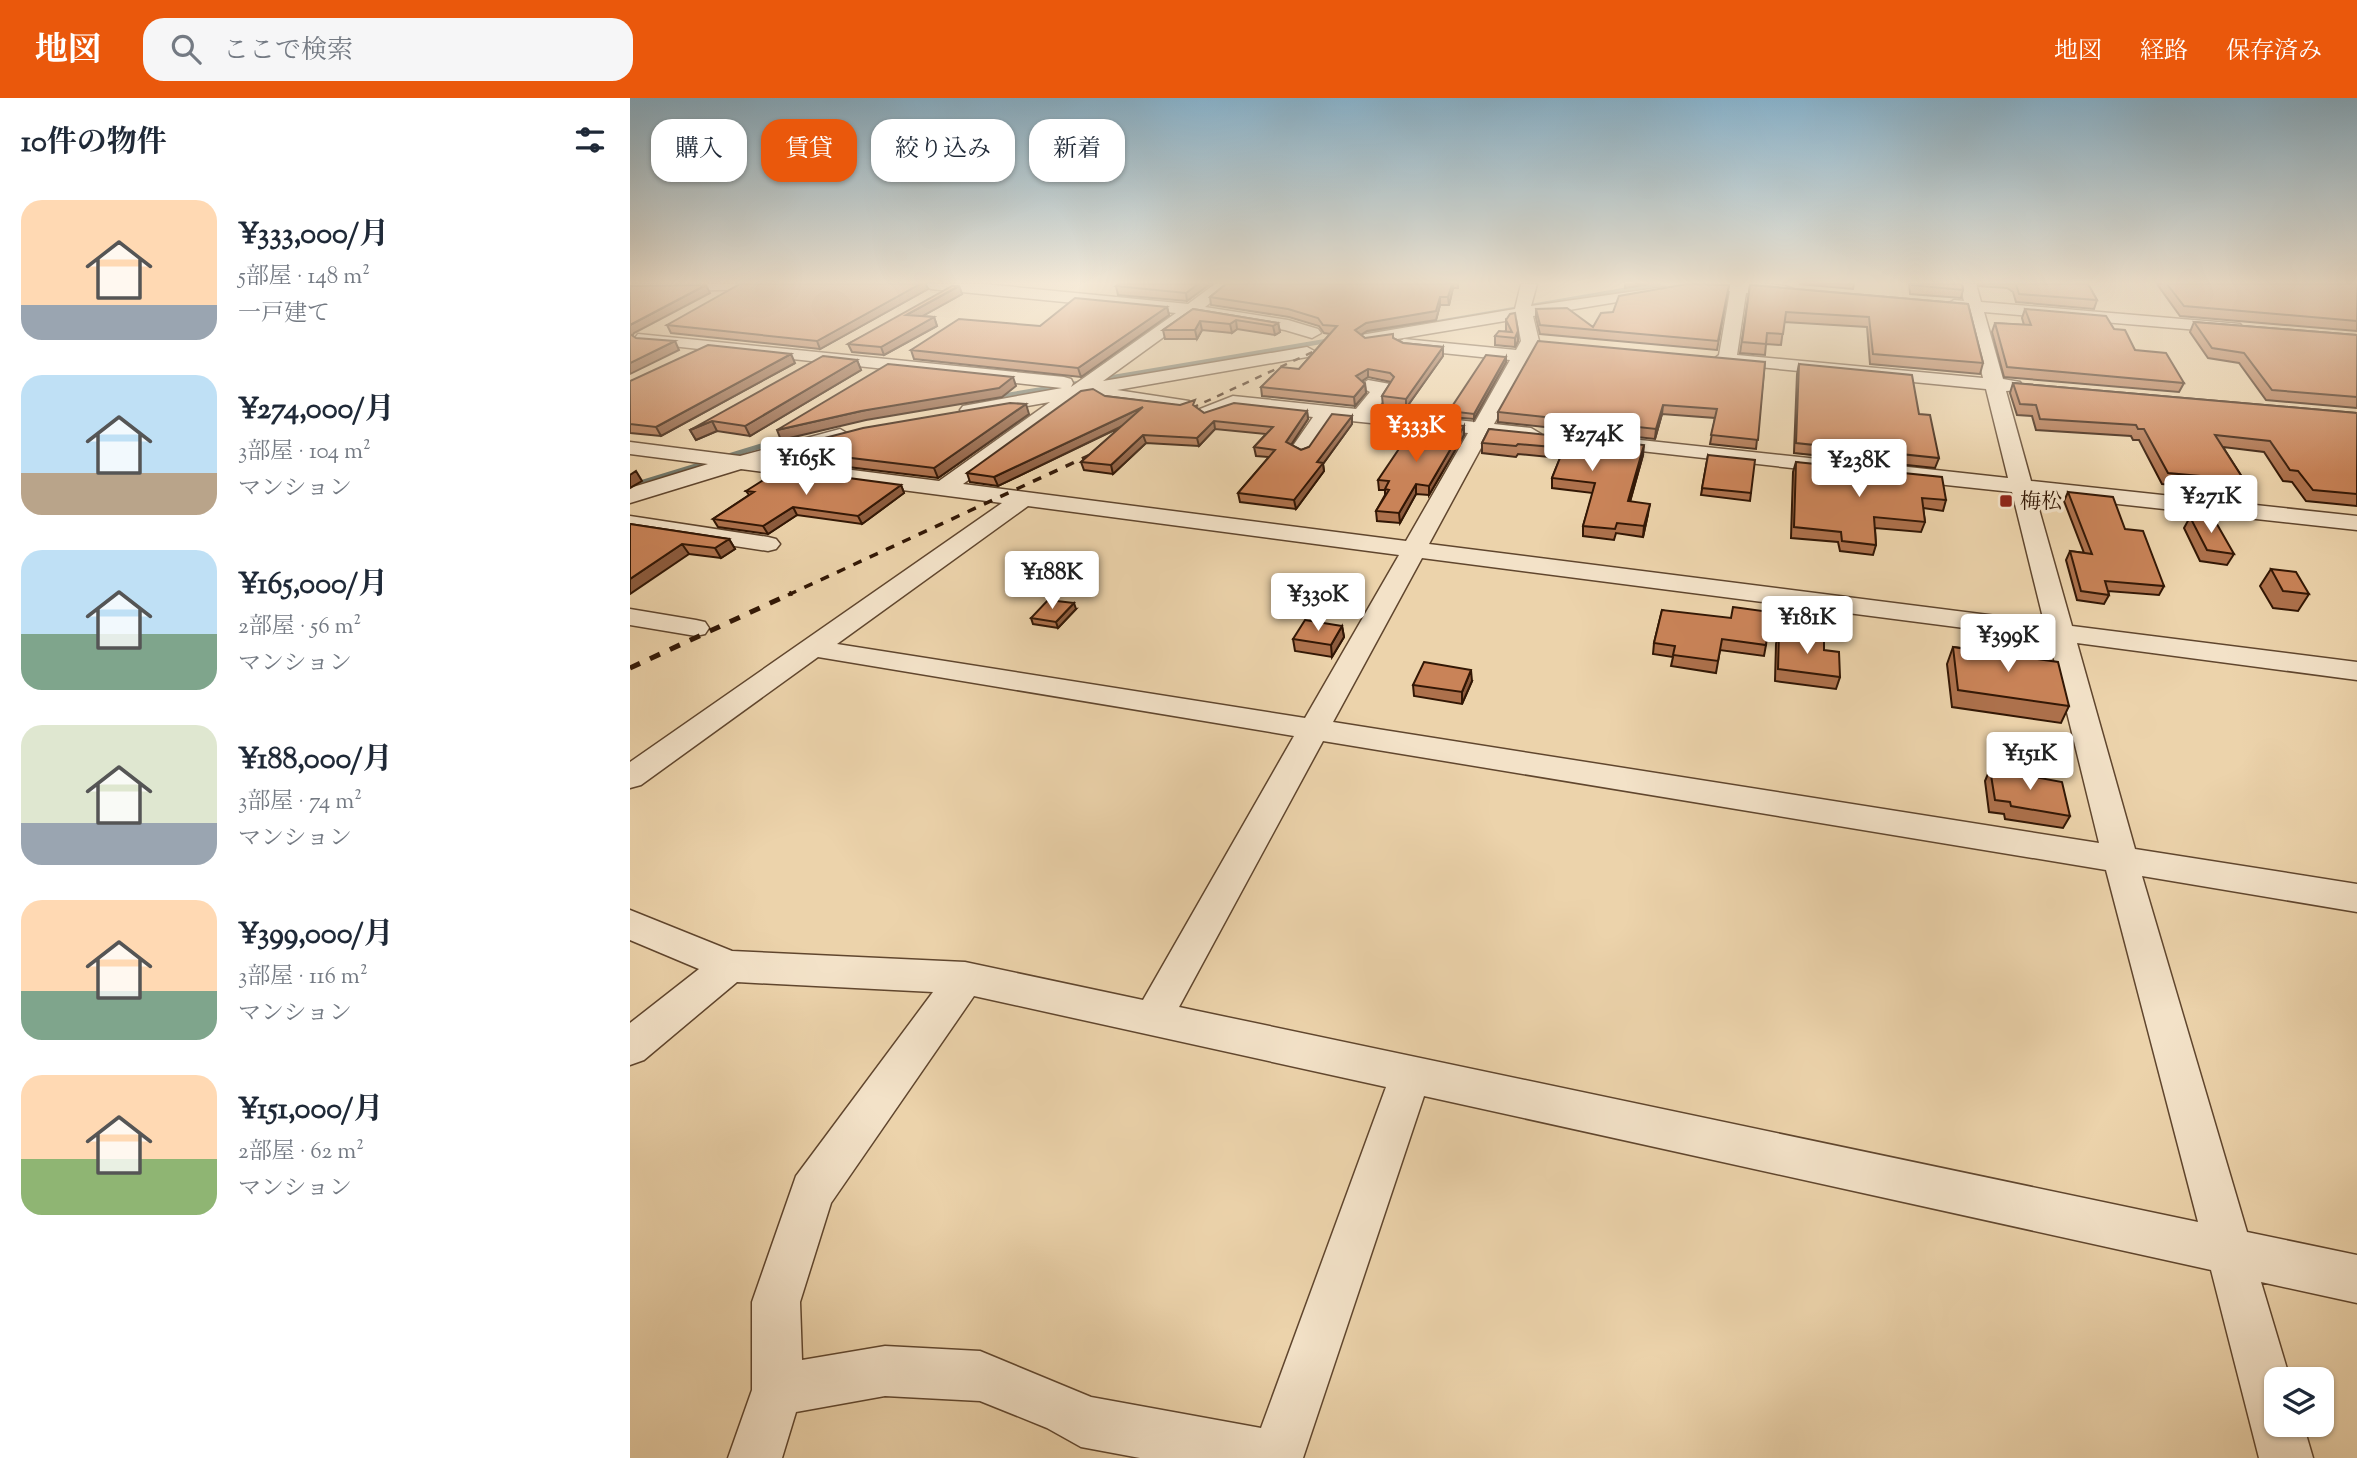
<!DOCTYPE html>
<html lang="ja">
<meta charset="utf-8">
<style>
:root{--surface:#fff;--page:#f6f6f7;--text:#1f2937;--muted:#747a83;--accent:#ea580c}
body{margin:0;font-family:"Sorts Mill Goudy","Noto Serif JP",serif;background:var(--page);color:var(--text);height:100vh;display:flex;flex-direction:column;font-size:26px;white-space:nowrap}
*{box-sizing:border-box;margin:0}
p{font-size:23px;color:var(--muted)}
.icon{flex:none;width:38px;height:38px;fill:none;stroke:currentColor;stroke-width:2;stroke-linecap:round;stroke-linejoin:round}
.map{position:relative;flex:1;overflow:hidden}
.drawer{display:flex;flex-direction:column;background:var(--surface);width:630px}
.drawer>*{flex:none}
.guide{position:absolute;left:21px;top:21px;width:665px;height:63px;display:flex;gap:14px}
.controls{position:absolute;left:1634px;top:1269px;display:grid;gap:14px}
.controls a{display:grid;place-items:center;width:70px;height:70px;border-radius:14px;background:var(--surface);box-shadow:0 2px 5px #0004;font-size:35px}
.price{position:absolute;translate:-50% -60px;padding:0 16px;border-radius:7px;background:#fff;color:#222;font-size:23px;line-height:46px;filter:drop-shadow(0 2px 4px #0008)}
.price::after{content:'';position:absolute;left:50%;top:42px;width:21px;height:16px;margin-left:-10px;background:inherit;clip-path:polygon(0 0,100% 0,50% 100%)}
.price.current{background:var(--accent);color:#fff}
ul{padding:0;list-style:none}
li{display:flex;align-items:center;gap:21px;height:175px;padding:0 21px}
li span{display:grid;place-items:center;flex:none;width:196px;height:140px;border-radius:21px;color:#555}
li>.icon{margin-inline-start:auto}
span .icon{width:84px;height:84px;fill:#fffc;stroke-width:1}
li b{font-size:30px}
h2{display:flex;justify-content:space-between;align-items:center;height:84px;padding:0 21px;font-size:30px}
.pill{padding:0 24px;border-radius:21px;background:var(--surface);box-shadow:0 2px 5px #0004;font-size:24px;line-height:63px}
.pill.current{background:var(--accent);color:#fff}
header{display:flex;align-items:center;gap:42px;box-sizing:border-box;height:98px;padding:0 35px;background:var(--accent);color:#fff}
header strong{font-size:33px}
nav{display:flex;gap:38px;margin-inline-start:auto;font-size:24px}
.search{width:490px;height:63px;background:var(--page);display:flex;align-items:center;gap:18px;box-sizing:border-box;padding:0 24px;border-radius:21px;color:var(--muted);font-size:26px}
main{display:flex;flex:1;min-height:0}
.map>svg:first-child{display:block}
</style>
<header>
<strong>地図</strong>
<div class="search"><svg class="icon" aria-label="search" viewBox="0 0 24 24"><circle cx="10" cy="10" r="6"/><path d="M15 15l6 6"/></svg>ここで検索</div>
<nav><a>地図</a><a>経路</a><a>保存済み</a></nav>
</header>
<main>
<section class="drawer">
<h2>10件の物件<svg class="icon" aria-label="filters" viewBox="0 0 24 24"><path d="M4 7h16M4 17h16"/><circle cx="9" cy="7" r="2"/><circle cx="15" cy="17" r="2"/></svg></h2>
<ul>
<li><span style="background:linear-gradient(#ffd9b3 75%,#9aa5b1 0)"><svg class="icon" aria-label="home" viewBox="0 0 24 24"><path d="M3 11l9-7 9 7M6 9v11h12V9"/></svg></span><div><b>¥333,000/月</b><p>5部屋 · 148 m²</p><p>一戸建て</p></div></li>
<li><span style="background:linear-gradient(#bfe0f5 70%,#b9a48a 0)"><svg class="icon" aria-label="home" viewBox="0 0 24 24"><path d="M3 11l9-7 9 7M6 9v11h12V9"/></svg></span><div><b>¥274,000/月</b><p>3部屋 · 104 m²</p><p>マンション</p></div></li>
<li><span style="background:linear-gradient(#bfe0f5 60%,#7fa58c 0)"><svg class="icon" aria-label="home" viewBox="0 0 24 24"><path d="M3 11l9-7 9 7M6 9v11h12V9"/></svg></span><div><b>¥165,000/月</b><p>2部屋 · 56 m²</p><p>マンション</p></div></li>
<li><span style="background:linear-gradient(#dfe7d0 70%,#9aa5b1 0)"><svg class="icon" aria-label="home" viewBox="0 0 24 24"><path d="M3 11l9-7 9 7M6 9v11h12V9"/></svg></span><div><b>¥188,000/月</b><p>3部屋 · 74 m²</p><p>マンション</p></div></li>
<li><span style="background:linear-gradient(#ffd9b3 65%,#7fa58c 0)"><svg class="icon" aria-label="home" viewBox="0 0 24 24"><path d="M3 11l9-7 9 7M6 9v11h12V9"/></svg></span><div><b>¥399,000/月</b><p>3部屋 · 116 m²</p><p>マンション</p></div></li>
<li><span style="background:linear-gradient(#ffd9b3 60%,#8fb573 0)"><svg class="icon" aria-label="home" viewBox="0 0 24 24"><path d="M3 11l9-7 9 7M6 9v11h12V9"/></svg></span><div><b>¥151,000/月</b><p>2部屋 · 62 m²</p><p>マンション</p></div></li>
</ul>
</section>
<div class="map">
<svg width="1727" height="1360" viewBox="0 0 1727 1360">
<rect width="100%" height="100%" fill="#ecd3ab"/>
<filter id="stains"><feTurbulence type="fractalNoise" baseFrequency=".00286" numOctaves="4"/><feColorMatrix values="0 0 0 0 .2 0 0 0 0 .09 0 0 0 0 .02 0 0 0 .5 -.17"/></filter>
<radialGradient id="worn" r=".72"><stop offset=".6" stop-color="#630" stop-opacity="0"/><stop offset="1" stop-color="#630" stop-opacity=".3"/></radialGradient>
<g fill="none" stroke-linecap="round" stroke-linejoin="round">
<!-- stream-far1 -->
<path stroke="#70776a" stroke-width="4.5" d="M722,239L1029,186
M366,299L702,242"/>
<!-- stream -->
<path stroke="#70776a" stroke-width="5" d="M0,388L161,339"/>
<defs>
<path id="minor" d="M0,186H142L134,191L0,194Z
M293,186H354L558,206L585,186H604L575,209L658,222L688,231L691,235L682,240L655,232L564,217L473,283L677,249L686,254L677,259L487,292L559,303L562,307L559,311L552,313L478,303L471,301L469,295L453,298L333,386L776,443L838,335L702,321L678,356L671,358L660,352L683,319L605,310L577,321L567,315L570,311L603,298L726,311L740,294L729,288L738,282L760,286L763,290L745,313L845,324L880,262L774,251L765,246L774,241L886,252L891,243L887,221L737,246L728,241L731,237L885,211L891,186H907L901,208L1035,189L1037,192L1029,197L903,218L909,243L864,326L901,330L911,336L901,342L858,337L799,446L1414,524L1382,394L1269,382L1258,375L1269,368L1378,380L1356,291L1087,265L1084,261L1089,257L1100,193L1072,191L1064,186C1085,186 1155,181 1168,194L1160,199L1116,195L1107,257L1353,280L1337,213L1318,210L1316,207L1324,202L1334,203L1330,186H1346L1351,204L1610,226L1613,230L1610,234L1604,235L1354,214L1373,281L1390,284L1392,288L1390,292L1376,293L1401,383L1727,418V432L1405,397L1442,528L1727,564V582L1447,545L1505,751L1727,786V814L1512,778L1617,1134L1727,1157V1205L1631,1184L1660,1281H1647V1326H1673L1683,1360H1629L1581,1172L794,998L673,1360H510L451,1349L417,1330L350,1303L255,1298L166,1314L152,1360H98L122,1292V1204L166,1078L303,894L107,884L14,962L0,967V925L69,871L0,842V812L102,853L335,864L513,902L664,638L188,559L11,687L0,690V664L372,405L111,371L0,405V390L78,366L0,356V344L110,358L210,331L220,337L217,341L143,362L309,383L420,304L340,318L333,316L330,312L333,308L432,290L14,245L5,240L8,236L434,279L441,281L443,285L441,289L546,215L301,191ZM398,408L769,457L675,620L207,546ZM792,460L1419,541L1469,745L703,624ZM693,643L1476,772L1568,1124L549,909ZM344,898L756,989L631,1330L461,1299L350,1253L255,1248L172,1262L170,1204L201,1105Z
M973,338L1207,363L1218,369L1207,375L966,348L963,344L966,340Z
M0,418L138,439L146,441L150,446L146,451L138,453L0,432Z
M0,511L66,522L75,524L79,530L75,536L66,538L0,527Z"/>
</defs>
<!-- minor casing -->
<use href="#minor" stroke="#60462e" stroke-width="3"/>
<!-- minor -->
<use href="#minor" fill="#f3e2c8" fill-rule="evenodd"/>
<!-- rail-far2 -->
<path stroke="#321705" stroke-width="2.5" stroke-dasharray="7 7" stroke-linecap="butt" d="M549,316L702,245"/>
<!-- rail-far1 -->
<path stroke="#321705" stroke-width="3.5" stroke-dasharray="9 9" stroke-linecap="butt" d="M158,497L473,351"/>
<!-- rail -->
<path stroke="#321705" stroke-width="5" stroke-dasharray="11 11" stroke-linecap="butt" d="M0,570L162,495"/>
</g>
<!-- wall -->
<path fill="#ad714c" stroke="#321705" stroke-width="2" d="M489,186H580L557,203L488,197L486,188Z
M596,186H828V190H823L819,207H810L806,222L737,233L731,237L735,240H763L773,245L813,249V258L776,310L753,308L752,298L761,284L738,279L732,283L735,286L736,295L725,308L632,298L631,289L669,271L700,236L694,235L689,228L659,219L581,207L580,199Z
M1169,186H1224L1223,191Z
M1279,186H1332L1333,192L1331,200L1280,196Z
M1348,186H1458L1467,202L1464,211L1386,204L1383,194L1377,190L1349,188Z
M1527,186H1727V233L1550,218Z
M1099,187L1087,252L910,236L906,220V211L963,229L983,214Z
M1120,187L1338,206L1353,265L1350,276L1240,266L1237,229L1154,224L1151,247L1136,246L1135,257L1110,255Z
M329,188L332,196L292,218L304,219L307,228L254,257L222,254L218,246Z
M298,191L190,251L41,235L37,227Z
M537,209L539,217L451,279L284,261L281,252L410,228Z
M563,211L648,225L650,234L645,237L607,231L602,235L572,232L567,241H535L533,232Z
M1395,211L1484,231L1505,252L1554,285L1549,294L1374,279L1362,234L1365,225L1394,227L1392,220Z
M876,222L888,233V243L885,249L865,247V238L876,233Z
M1564,224L1727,237V310L1636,302L1609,265L1578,260L1560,234Z
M876,259V264L844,321L820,319L819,313Z
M227,262L231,272L120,338L87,333L66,342L60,332Z
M1135,264L1126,351L1080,346L1085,320L1032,316L1025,341L868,324V314Z
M165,265L31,338L0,335V283Z
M1169,266L1289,316L1309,360L1305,370L1164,355L1167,276Z
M1383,285L1727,315V408L1676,403L1662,384L1653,383L1634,354L1593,349L1614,382L1608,393L1532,386L1509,342H1503L1501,338L1406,332L1402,318L1387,317L1380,295Z
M475,298L567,310L574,315L677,313L678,321L661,347L671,352L679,349L722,326L693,366L694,373L666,411L610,404L608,395L639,359L626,358L624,349L636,336L585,331L569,348L516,345L483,376L454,372L451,364L491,329L368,388L340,384L337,375Z
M399,316L308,380L177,364L174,358L169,357L164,348Z
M859,331L1013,357L1000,404L1018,416L1013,439L986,435L984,442L953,438V428L963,395L922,390V380L930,360L888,356L886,359L852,355V345Z
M802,336L834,337L799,397L786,396L770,425L747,423L746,413L755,397V392H749L748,382Z
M1078,357L1121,395L1120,403L1071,397Z
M1166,364L1316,402L1313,413L1293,410L1295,424L1291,434L1245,430L1246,447L1243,457L1210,453L1208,444L1161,440L1163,374Z
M271,387L274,395L232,426L167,417L138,436L88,429L83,421L119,397L116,393Z
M1438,394L1495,431L1534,488L1529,497L1478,493L1479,497L1474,506L1447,502L1436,462L1440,453L1454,455L1434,403Z
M1560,419L1604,456L1597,467L1570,463L1554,430Z
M0,426L99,441L105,451L91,460L59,456Z
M1641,471L1679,496L1668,513L1643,510L1630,488Z
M446,511L428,530L403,526L401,520Z
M1032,512L1136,547L1134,558L1090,552L1086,575L1041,568L1043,559L1023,556L1024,545Z
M712,528L714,539L702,559L665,553L663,541Z
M1149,535L1194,552L1210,579L1206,591L1145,583L1146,546Z
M1335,542L1393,559L1439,608L1431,625L1322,609L1317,566L1323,549L1332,550Z
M842,583L832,606L784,598L783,587Z
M1360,671L1440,718L1433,730L1375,721L1374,716L1359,714L1355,683Z"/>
<!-- shaded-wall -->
<path fill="#8d5c3e" stroke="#321705" stroke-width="2" d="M290,186H296L298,191L190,251L187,243Z
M568,186H580L557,203L556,195Z
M822,186H823V190L819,207L818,199Z
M995,186H1019L995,190Z
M76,187L80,195L4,235L0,242V227Z
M329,188L332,196L280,225L276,217Z
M810,199V207L806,222L737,233L726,240L725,232L736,225Z
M537,209L539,217L451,279L448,270Z
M304,219L307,228L254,257L251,249Z
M606,222L607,231L602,235L600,226Z
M570,223L572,232L567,241L565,232Z
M648,225L650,234L645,237L643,228Z
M888,233V243L885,249V240Z
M45,243L49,252L0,276V265Z
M813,249V258L776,310V301Z
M161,256L165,265L31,338L26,329Z
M876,259V264L844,321V316Z
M227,262L231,272L120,338L115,328Z
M738,271V279L726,287V278Z
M383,279L386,288L372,299L236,322L151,342L147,332Z
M735,286L736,295L725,308L724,299Z
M396,306L399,316L308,380L304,370Z
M1033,307L1032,316L1025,341L1026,331Z
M513,309L515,317L368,388L364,379Z
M677,313L678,321L657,353L656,344Z
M722,318V326L693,366L694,373L666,411L664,402L687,364Z
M82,323L87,333L66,342L60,332Z
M584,323L585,331L569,348L567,340Z
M834,328V337L799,397V388Z
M513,337L516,345L483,376L481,367Z
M1014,347L1013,357L997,414L998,403Z
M6,373L12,383L0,390V377Z
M786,386V396L770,425L769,415Z
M271,387L274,395L232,426L228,418Z
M1020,406L1018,416L1013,439L1014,428Z
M163,409L167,417L138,436L133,428Z
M99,441L105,451L91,460L85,450Z
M52,446L59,456L0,496V481Z
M444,505L446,511L428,530L426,524Z
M712,528L714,539L702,559L701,547Z
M841,572L842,583L832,606V594Z"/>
<!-- building -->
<path fill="#c98358" stroke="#321705" stroke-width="2" d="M110,186H290L187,243L37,227Z
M489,186H568L556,195L486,188Z
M596,186H822L818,199H810L806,213L736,225L725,232L735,240L763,236V240L773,245L813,249L776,301L752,298L764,279L760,275L738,271L726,278L735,286L724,299L631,289L651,269L669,271L707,228L693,227L688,220L658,211L580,199Z
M1057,186L1099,187L1088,243L910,227L906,211L937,210L963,229L971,215L983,214L989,198Z
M1282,186H1332L1333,192L1282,187Z
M1386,186H1458L1467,202L1389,196Z
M1537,186H1727V223L1554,208Z
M76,187L0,227V188Z
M1120,187L1338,206L1353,265L1243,256L1239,219L1156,214L1153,236L1137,235L1136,246L1112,244Z
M322,188H329L276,217L304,219L251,249L218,246Z
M445,200L537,209L448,270L281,252L329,221L410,228Z
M563,211L648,225L643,228L606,222L600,226L570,223L565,232H533Z
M1395,211L1476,218L1484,231L1495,232L1505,252L1536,255L1554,285L1377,269L1365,225L1401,227Z
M885,215L888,233L885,240L865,238L869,233L882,234L876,222L880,216Z
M1564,224L1727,237V299L1642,292L1614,255L1582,250Z
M0,236L6,240L45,243L0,265Z
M908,243L1135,264L1128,342L1081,337L1087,311L1033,307L1026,331L868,314Z
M78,247L161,256L26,329L0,326V283Z
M856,257L876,259L844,316L819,313Z
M193,258L227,262L115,328L82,323L60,332Z
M258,266L383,279L369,290L231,313L147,332Z
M1169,266L1282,277L1289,316L1300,317L1309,360L1166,345Z
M1383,285L1727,315V396L1683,392L1668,373L1660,372L1640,343L1585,337L1614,382L1538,375L1514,331H1508L1506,327L1410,321L1406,307L1390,306Z
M463,291L475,298L550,307L565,302L563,307L574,315L604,305L677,313L656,344L671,352L679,349L702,316L722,318L687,364L693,365L664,402L608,395L645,352L624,349L643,329L584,323L567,340L513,337L481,367L451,364L513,309L364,379L337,375L451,293Z
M380,305L396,306L304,370L172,354L179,350L164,348L233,330Z
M809,325L834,328L799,388L786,386L769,415L746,413L759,392L755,391L759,383L748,382L781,333L802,336Z
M859,331L1014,347L998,403L1020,406L1014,428L987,425L985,431L953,428L965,385L922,380L934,350L888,346L886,348L852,345Z
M1078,357L1125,362L1121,395L1072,390Z
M1166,364L1312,379L1316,402L1292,400L1295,424L1244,419L1246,447L1212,443L1211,434L1164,429Z
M151,371L271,387L228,418L163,409L133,428L83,421L124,394L116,393Z
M1438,394L1483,399L1495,431L1513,433L1534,488L1475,483L1479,497L1451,493L1440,453L1462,456Z
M1560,419L1584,421L1604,456L1577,452Z
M0,426L99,441L85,450L52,446L0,481Z
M1641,471L1666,474L1679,496L1653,493Z
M418,502L444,505L426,524L401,520Z
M1103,509L1140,514L1136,547L1092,541L1088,563L1043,557L1045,548L1024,545L1032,512L1101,520Z
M675,522L712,528L701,547L663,541Z
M1149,535L1194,541V552L1209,554L1210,579L1148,571Z
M1335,542L1391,550L1393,559L1428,564L1439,608L1328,592L1323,549L1336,551Z
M794,564L841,572L832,594L783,587Z
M1360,671L1432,684L1440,718L1381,708L1380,704L1365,702Z"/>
<!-- sky -->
<linearGradient id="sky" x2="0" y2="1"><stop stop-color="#88b5d0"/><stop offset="0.49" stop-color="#f6ebd9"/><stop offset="1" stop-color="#f6ebd9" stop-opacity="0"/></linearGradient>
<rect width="1727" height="377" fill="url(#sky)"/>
<!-- markers -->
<rect fill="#8f2418" stroke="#f3e2c8" stroke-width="2.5" x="1369" y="396" width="14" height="14" rx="3.5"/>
<g text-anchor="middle" stroke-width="7" stroke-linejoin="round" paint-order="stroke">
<!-- far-poi labels -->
<g font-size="21" fill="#321705" stroke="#f3e2c8" text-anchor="start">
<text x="1390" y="410">梅松</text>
</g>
</g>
<rect width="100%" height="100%" filter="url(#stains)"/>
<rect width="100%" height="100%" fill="url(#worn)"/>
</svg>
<div class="controls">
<a><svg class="icon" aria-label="layers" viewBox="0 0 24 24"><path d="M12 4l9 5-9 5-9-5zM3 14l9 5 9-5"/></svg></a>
</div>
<b class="price current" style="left:786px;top:366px">¥333K</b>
<b class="price" style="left:962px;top:375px">¥274K</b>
<b class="price" style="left:176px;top:399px">¥165K</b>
<b class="price" style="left:1229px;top:401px">¥238K</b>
<b class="price" style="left:1581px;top:437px">¥271K</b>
<b class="price" style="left:422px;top:513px">¥188K</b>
<b class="price" style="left:688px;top:535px">¥330K</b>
<b class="price" style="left:1177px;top:558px">¥181K</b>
<b class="price" style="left:1378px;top:576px">¥399K</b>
<b class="price" style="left:1400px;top:694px">¥151K</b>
<div class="guide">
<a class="pill">購入</a>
<a class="pill current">賃貸</a>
<a class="pill">絞り込み</a>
<a class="pill">新着</a>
</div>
</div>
</main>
